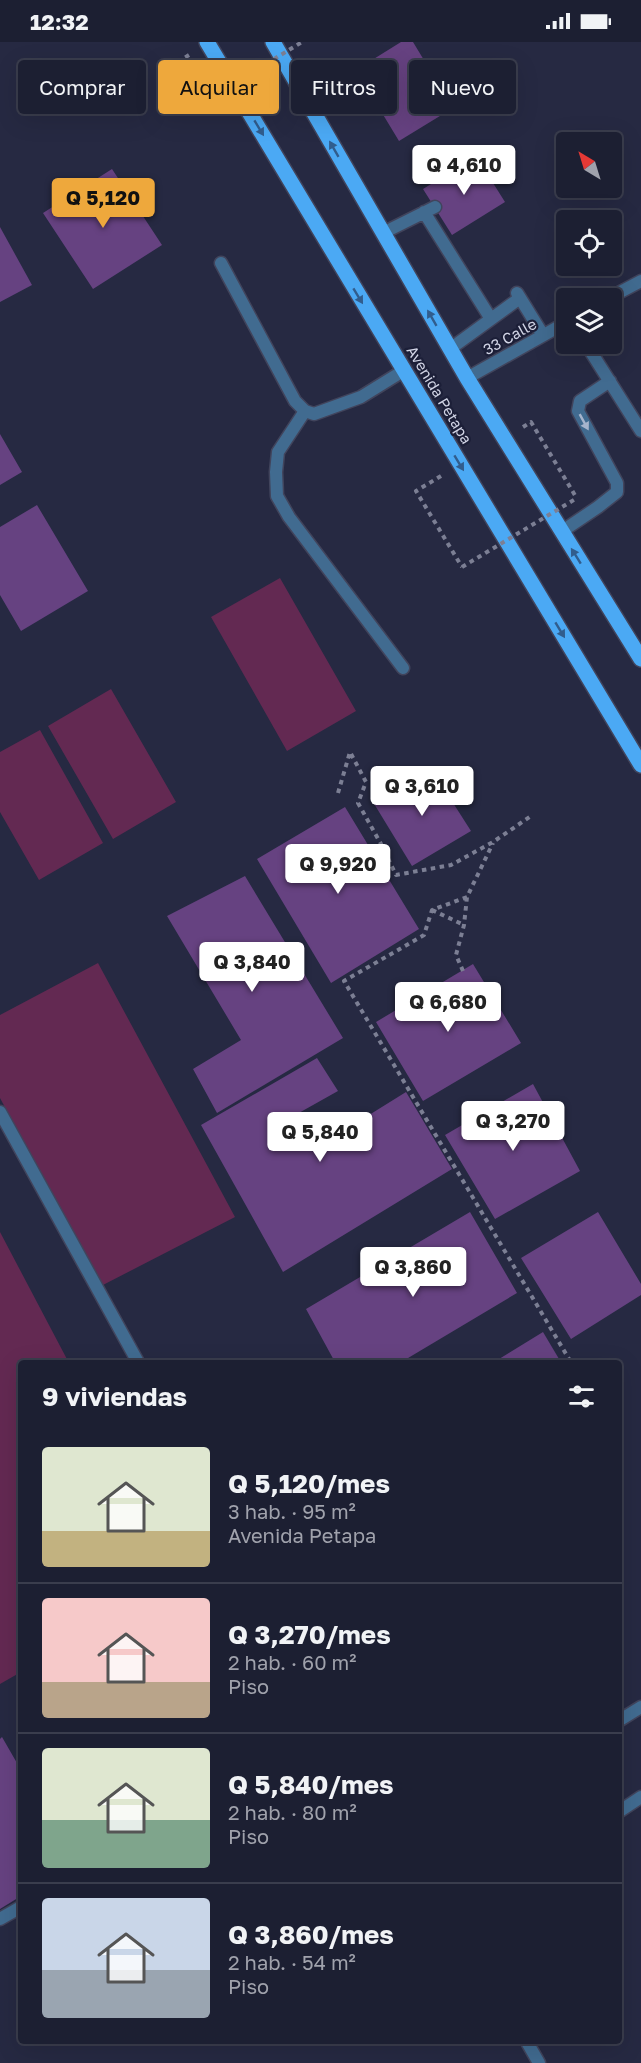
<!DOCTYPE html>
<html lang="es">
<meta charset="utf-8">
<style>
:root{--surface:#1c1f32;--page:#292c3e;--text:#f1f3f6;--muted:#a0a2ac;--line:#3a3d4d;--accent:#eea83c}
body{margin:0;font-family:"Golos Text",sans-serif;background:var(--page);color:var(--text);height:100vh;display:flex;flex-direction:column;font-size:22px;white-space:nowrap}
*{box-sizing:border-box;margin:0}
p{font-size:20px;color:var(--muted)}
.icon{flex:none;width:33px;height:33px;fill:none;stroke:currentColor;stroke-width:2;stroke-linecap:round;stroke-linejoin:round}
.map{position:relative;flex:1;overflow:hidden}
.side{position:absolute;left:18px;top:1318px;width:604px;height:684px;display:flex;flex-direction:column;background:var(--surface);border-radius:6px;box-shadow:0 6px 24px #0002,0 0 0 2px var(--line)}
.side>*{flex:none}
.top-card{position:absolute;left:18px;top:18px;width:606px;height:54px;display:flex;gap:12px}
.needle{width:39px;rotate:322deg}
.buttons{position:absolute;left:556px;top:90px;display:grid;gap:12px}
.buttons a{display:grid;place-items:center;width:66px;height:66px;border-radius:6px;background:var(--surface);box-shadow:0 6px 24px #0002,0 0 0 2px var(--line);font-size:30px}
.price{position:absolute;translate:-50% -51px;padding:0 14px;border-radius:6px;background:#fff;color:#222;font-size:20px;line-height:39px;filter:drop-shadow(0 2px 3px #0008)}
.price::after{content:'';position:absolute;left:50%;top:36px;width:18px;height:14px;margin-left:-9px;background:inherit;clip-path:polygon(0 0,100% 0,50% 100%)}
.price.on{background:var(--accent);color:#111}
ul{padding:0;list-style:none}
li{display:flex;align-items:center;gap:18px;height:150px;padding:0 24px}
li+li{border-top:2px solid var(--line)}
li span{display:grid;place-items:center;flex:none;width:168px;height:120px;border-radius:6px;color:#555}
li>.icon{margin-inline-start:auto}
span .icon{width:72px;height:72px;fill:#fffc;stroke-width:1}
li b{font-size:26px}
h2{display:flex;justify-content:space-between;align-items:center;height:72px;padding:0 24px;font-size:26px}
.tag{padding:0 21px;border-radius:6px;background:var(--surface);box-shadow:0 6px 24px #0002,0 0 0 2px var(--line);font-size:21px;line-height:54px}
.tag.on{background:var(--accent);color:#111}
.status{display:flex;justify-content:space-between;align-items:center;height:42px;padding:0 30px;background:var(--surface);direction:ltr}
.status svg{height:16px;fill:currentColor}
.map>svg:first-child{display:block}
</style>
<div class="status"><b>12:32</b><svg viewBox="0 0 49 12"><path d="M0 12V9h3v3zM5 12V6h3v6zM10 12V3h3v9zM15 12V0h3v12zM26 1h20v11H26zM47 4h2v5h-2z"/></svg></div>
<div class="map">
<svg width="641" height="2021" viewBox="0 0 641 2021">
<rect width="100%" height="100%" fill="#262942"/>
<!-- green -->
<path fill="#632952" d="M280,536L356,669L287,709L211,575Z
M111,647L176,760L113,797L48,684Z
M40,688L103,801L39,838L0,770V710Z
M98,921L235,1175L101,1244L0,1056V973Z
M0,1190L69,1321L21,1322V1630L0,1642Z"/>
<!-- building -->
<path fill="#664281" d="M401,0H413L453,66L399,99L356,28Z
M476,114L505,160L452,193L423,147Z
M112,127L162,203L93,247L43,171Z
M0,185L32,243L0,260Z
M0,392L22,430L0,443Z
M37,463L88,549L21,589L0,553V485Z
M432,728L471,789L412,824L373,760Z
M345,765L419,887L331,941L257,817Z
M245,834L343,996L217,1071L193,1027L241,998L167,874Z
M473,922L521,1001L423,1059L376,980Z
M317,1016L338,1049L297,1072L316,1106L406,1050L452,1127L283,1230L201,1083Z
M533,1042L580,1129L495,1177L445,1093Z
M470,1170L517,1251L398,1322H336L306,1267Z
M598,1170L641,1242V1253L571,1297L521,1216Z
M543,1290L562,1322H491Z
M2,1695L21,1728V1854L0,1867V1697Z"/>
<g fill="none" stroke-linecap="round" stroke-linejoin="round">
<defs>
<path id="lane" d="M424,170L491,277
M383,191L435,165
M221,221L295,359L305,369L314,372L361,355L403,329
M517,251L543,293
M586,302L641,389
M450,307L520,256
M305,369L278,410L276,430L277,454L289,475L403,626
M561,490L598,465L617,450V441L578,369L580,359L610,339
M0,1070L139,1322
M620,1678L641,1665
M0,1877L21,1865"/>
<path id="street" d="M609,256L641,239
M467,336L567,280
M620,1769L641,1755
M527,2000L539,2021"/>
<path id="primary" d="M207,0L641,723
M273,0L467,336L641,617"/>
</defs>
<!-- lane casing -->
<use href="#lane" stroke="#41445c" stroke-width="15"/>
<!-- street casing -->
<use href="#street" stroke="#41445c" stroke-width="15"/>
<!-- primary casing -->
<use href="#primary" stroke="#41445c" stroke-width="18"/>
<!-- path -->
<path stroke="#7c7f94" stroke-width="4" stroke-dasharray="4.5 4.5" stroke-linecap="butt" d="M189,13L171,24L197,64
M523,385L531,380L576,455
M441,434L416,449L462,525
M338,751L350,710L366,740L358,761L381,802L396,833L451,823L493,800L531,774
M467,855L432,868L424,893L344,939L572,1322
M432,868L464,883
M463,929L456,913L464,883L467,855L493,801"/>
<!-- lane -->
<use href="#lane" stroke="#416b90" stroke-width="12"/>
<!-- street -->
<use href="#street" stroke="#416b90" stroke-width="12"/>
<!-- primary -->
<use href="#primary" stroke="#4ba9f4" stroke-width="15"/>
<!-- path-bridge -->
<path stroke="#7c7f94" stroke-width="4" stroke-dasharray="4.5 4.5" stroke-linecap="butt" d="M197,64L302,0
M462,525L577,456"/>
</g>
<!-- one-way arrows -->
<defs><path id="oneway-solid" d="M-6-.8H1V-3.2L6.5 0L1 3.2V.8H-6Z" transform="scale(1.5)"/></defs>
<g fill="#315d8d">
<use href="#oneway-solid" transform="translate(259 86) rotate(59)"/>
<use href="#oneway-solid" transform="translate(334 107) rotate(-120)"/>
<use href="#oneway-solid" transform="translate(358 254) rotate(59)"/>
<use href="#oneway-solid" transform="translate(432 276) rotate(-120)"/>
<use href="#oneway-solid" transform="translate(459 421) rotate(59)"/>
<use href="#oneway-solid" transform="translate(576 514) rotate(-122)"/>
<use href="#oneway-solid" transform="translate(560 588) rotate(59)"/>
</g>
<use fill="#a6b4cc" href="#oneway-solid" transform="translate(584 380) rotate(61)"/>
<g text-anchor="middle" stroke-width="4.5" stroke-linejoin="round" paint-order="stroke">
<!-- street labels -->
<g font-size="15" fill="#d1d4e5" stroke="#1c1f38">
<text transform="translate(510 295) rotate(-29)" y="5">33 Calle</text>
<text transform="translate(439 353) rotate(59)" y="5">Avenida Petapa</text>
</g>
</g>
</svg>
<div class="buttons">
<a><svg class="needle" viewBox="-14 -14 28 28"><path d="M0-13l5 13h-10z" fill="#e53935"/><path d="M0 13l5-13h-10z" fill="#a0a2ac"/></svg></a>
<a><svg class="icon" aria-label="locate" viewBox="0 0 24 24"><circle cx="12" cy="12" r="6"/><path d="M12 2v4M12 18v4M2 12h4M18 12h4"/></svg></a>
<a><svg class="icon" aria-label="layers" viewBox="0 0 24 24"><path d="M12 4l9 5-9 5-9-5zM3 14l9 5 9-5"/></svg></a>
</div>
<b class="price" style="left:464px;top:154px">Q 4,610</b>
<b class="price on" style="left:103px;top:187px">Q 5,120</b>
<b class="price" style="left:422px;top:775px">Q 3,610</b>
<b class="price" style="left:338px;top:853px">Q 9,920</b>
<b class="price" style="left:252px;top:951px">Q 3,840</b>
<b class="price" style="left:448px;top:991px">Q 6,680</b>
<b class="price" style="left:513px;top:1110px">Q 3,270</b>
<b class="price" style="left:320px;top:1121px">Q 5,840</b>
<b class="price" style="left:413px;top:1256px">Q 3,860</b>
<div class="top-card">
<a class="tag">Comprar</a>
<a class="tag on">Alquilar</a>
<a class="tag">Filtros</a>
<a class="tag">Nuevo</a>
</div>
<section class="side">
<h2>9 viviendas<svg class="icon" aria-label="filters" viewBox="0 0 24 24"><path d="M4 7h16M4 17h16"/><circle cx="9" cy="7" r="2"/><circle cx="15" cy="17" r="2"/></svg></h2>
<ul>
<li><span style="background:linear-gradient(#dfe7d0 70%,#c2b280 0)"><svg class="icon" aria-label="home" viewBox="0 0 24 24"><path d="M3 11l9-7 9 7M6 9v11h12V9"/></svg></span><div><b>Q 5,120/mes</b><p>3 hab. · 95 m²</p><p>Avenida Petapa</p></div></li>
<li><span style="background:linear-gradient(#f6c9c9 70%,#b9a48a 0)"><svg class="icon" aria-label="home" viewBox="0 0 24 24"><path d="M3 11l9-7 9 7M6 9v11h12V9"/></svg></span><div><b>Q 3,270/mes</b><p>2 hab. · 60 m²</p><p>Piso</p></div></li>
<li><span style="background:linear-gradient(#dfe7d0 60%,#7fa58c 0)"><svg class="icon" aria-label="home" viewBox="0 0 24 24"><path d="M3 11l9-7 9 7M6 9v11h12V9"/></svg></span><div><b>Q 5,840/mes</b><p>2 hab. · 80 m²</p><p>Piso</p></div></li>
<li><span style="background:linear-gradient(#c9d6e8 60%,#9aa5b1 0)"><svg class="icon" aria-label="home" viewBox="0 0 24 24"><path d="M3 11l9-7 9 7M6 9v11h12V9"/></svg></span><div><b>Q 3,860/mes</b><p>2 hab. · 54 m²</p><p>Piso</p></div></li>
</ul>
</section>
</div>
